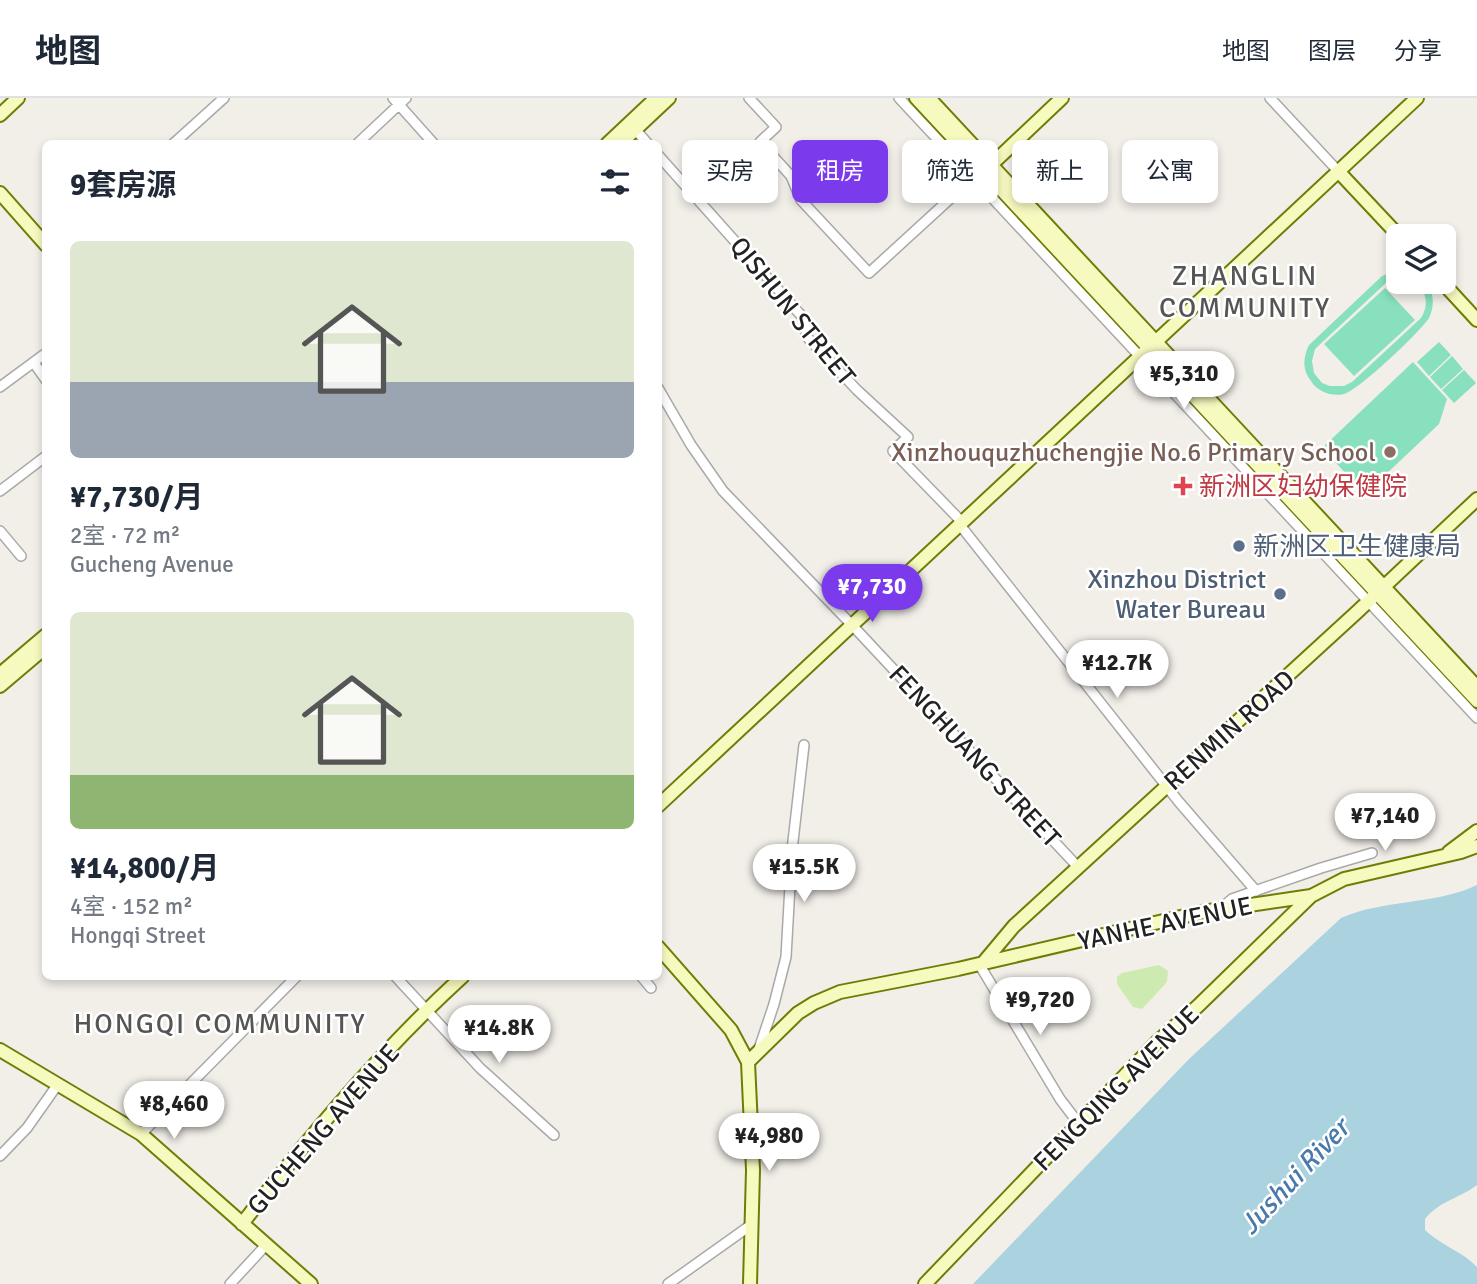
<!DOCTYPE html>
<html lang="zh">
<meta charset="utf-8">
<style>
:root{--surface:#fff;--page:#f6f6f7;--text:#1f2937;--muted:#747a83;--line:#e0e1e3;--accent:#7c3aed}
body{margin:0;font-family:Signika,"Noto Sans SC",sans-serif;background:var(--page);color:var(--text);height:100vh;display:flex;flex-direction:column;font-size:26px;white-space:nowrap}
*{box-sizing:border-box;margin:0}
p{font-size:23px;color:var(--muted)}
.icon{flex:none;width:38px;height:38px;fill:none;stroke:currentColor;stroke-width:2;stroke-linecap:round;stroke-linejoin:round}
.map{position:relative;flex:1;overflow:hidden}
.sheet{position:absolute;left:42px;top:42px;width:620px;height:840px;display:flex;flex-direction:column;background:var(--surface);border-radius:10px;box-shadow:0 4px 10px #0003}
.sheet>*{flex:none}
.banner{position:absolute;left:682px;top:42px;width:665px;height:63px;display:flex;gap:14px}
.fabs{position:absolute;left:1386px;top:126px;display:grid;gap:14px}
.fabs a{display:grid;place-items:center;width:70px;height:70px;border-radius:10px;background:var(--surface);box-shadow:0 4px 10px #0003;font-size:35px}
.price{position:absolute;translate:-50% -60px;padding:0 16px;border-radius:24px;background:#fff;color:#222;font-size:23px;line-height:46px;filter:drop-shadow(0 2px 4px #0008)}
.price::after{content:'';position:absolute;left:50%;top:42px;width:21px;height:16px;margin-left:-10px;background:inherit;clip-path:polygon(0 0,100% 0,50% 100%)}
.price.selected{background:var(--accent);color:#fff}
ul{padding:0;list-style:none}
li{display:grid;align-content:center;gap:14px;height:371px;padding:0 28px}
li span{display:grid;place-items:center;height:217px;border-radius:10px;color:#555}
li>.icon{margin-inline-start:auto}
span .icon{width:126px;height:126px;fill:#fffc;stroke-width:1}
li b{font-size:30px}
h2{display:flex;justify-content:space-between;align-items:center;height:84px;padding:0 28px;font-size:30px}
.chip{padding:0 24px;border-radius:10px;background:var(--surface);box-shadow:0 4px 10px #0003;font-size:24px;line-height:63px}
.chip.selected{background:var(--accent);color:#fff}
header{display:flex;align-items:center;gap:42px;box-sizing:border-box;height:98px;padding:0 35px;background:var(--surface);border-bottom:2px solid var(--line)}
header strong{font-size:33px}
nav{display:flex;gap:38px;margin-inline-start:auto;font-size:24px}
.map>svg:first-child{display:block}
</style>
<header>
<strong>地图</strong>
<nav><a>地图</a><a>图层</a><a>分享</a></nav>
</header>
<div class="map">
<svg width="1477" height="1186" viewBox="0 0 1477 1186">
<rect width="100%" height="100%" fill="#f2efe9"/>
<!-- grass -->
<path fill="#cdebb0" d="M1159,867L1168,873L1167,884L1142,911L1133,909L1117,886V879L1122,875Z"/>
<!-- pitch -->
<path fill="#88e0be" d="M1398,172V179L1387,184L1315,251L1312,263L1314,275L1322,285L1330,288H1344L1352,284L1421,220C1429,207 1427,195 1416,184H1426C1434,195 1435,207 1429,220C1420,234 1359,292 1344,296C1332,299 1318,294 1311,283C1302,272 1303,259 1309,247L1382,178Z
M1385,190L1415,222L1354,278L1324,246Z
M1439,244L1451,257L1429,278L1417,264Z
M1452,258L1463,271L1441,291L1430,279Z
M1413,264L1447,301L1439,326L1365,396L1322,350Z
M1464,272L1476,285L1454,305L1442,292Z"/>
<!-- water -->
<path fill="#aad3df" d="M1477,787V1087C1460,1100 1439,1103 1425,1121V1132C1440,1147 1462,1153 1477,1169V1186H973L1188,962L1341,820C1384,801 1435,807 1477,787Z"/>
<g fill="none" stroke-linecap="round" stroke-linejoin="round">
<defs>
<path id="street" d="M393,0L434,46
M749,0L776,29L760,44L791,78L801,102L869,175L976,77
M899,0L1477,620
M1270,0L1338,73
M635,31L648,46
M173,46L224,0
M357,46L406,0
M658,57L807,224L806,238L857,292L908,339L893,353L962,424
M34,265L46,282
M0,289L46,255
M658,290L691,347L723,393L852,527L1078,769
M0,393L46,358
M960,427L1179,704L1256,793
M0,433L21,458
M1219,812L1232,801L1321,770L1372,755
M979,866L1060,1001L1079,1026
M395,878L480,970L554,1037
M641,878L651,890
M758,954L774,906L786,859L792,752L804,647
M141,1036L297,878
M0,1058L27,1030L58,986
M230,1186L266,1147
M668,1186L751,1127"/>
<path id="secondary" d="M916,0L1477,603
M929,0L1477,589
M0,17L18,0
M607,46L656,0
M620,46L669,0
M991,67L1062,0
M1338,73L1399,138
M0,95L46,147
M1442,184L1477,222
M0,576L46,537
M0,588L46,549
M658,708L1417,0
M1449,754L1477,733
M658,849L731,932L748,964L753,1072L750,1186
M983,865L1014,828L1357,514L1477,401
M0,952L141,1036L311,1186
M748,964L798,915L814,905L840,894L958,871L1202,814L1311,798L1344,781L1461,754L1477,748
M242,1126C309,1038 382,952 463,878
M925,1186L1157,944L1198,908L1311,798"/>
</defs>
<!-- street casing -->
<use href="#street" stroke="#a9a9a9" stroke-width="12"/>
<!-- secondary casing -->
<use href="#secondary" stroke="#707d05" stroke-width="16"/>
<!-- street -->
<use href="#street" stroke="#fff" stroke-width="9"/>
<!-- secondary -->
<use href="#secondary" stroke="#f7fabf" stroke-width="12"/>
</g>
<!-- markers -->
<circle fill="#8d6e63" stroke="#fff" stroke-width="2.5" cx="1390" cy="354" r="7"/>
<path fill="#e0444e" stroke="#fff" stroke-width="2.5" d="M1179.5 377.5h7v7h7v7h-7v7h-7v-7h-7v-7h7z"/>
<g fill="#5c6f8a" stroke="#fff" stroke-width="2.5">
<circle cx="1239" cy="448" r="7"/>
<circle cx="1280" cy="496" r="7"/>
</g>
<g text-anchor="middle" stroke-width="5" stroke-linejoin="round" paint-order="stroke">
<!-- street labels -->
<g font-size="26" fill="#222" stroke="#fff">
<text transform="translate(793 213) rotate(51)" y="9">QISHUN STREET</text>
<text transform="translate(1229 632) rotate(-42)" y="9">RENMIN ROAD</text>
<text transform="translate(975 658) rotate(47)" y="9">FENGHUANG STREET</text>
<text transform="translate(1165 825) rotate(-12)" y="9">YANHE AVENUE</text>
<text transform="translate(1116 990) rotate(-45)" y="9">FENGQING AVENUE</text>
<text transform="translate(323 1031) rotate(-49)" y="9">GUCHENG AVENUE</text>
</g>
<!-- education labels -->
<g font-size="26" fill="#785e54" stroke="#fff" text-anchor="end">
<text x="1376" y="363">Xinzhouquzhuchengjie No.6 Primary School</text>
</g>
<!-- health labels -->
<g font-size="26" fill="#be3a42" stroke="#fff" text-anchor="start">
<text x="1199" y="397">新洲区妇幼保健院</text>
</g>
<!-- service labels -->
<g font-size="26" fill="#4e5e75" stroke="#fff" text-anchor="start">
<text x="1253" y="457">新洲区卫生健康局</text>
<text x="1266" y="490" text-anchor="end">Xinzhou District<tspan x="1266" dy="30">Water Bureau</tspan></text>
</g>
<!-- neighbourhood labels -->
<g font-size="28" letter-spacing="2" fill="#555" stroke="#fff">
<text x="1245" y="187">ZHANGLIN<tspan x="1245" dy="32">COMMUNITY</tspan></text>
<text x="220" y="935">HONGQI COMMUNITY</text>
</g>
<!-- water labels -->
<g font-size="28" font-style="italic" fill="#4a7aab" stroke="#fff">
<text transform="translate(1294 1078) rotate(-47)" y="10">Jushui River</text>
</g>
</g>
</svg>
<div class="fabs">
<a><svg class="icon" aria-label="layers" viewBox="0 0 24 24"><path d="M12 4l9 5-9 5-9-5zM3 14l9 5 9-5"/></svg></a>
</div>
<b class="price" style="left:1184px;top:313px">¥5,310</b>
<b class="price selected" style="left:872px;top:526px">¥7,730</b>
<b class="price" style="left:1117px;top:602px">¥12.7K</b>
<b class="price" style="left:1385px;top:755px">¥7,140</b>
<b class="price" style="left:804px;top:806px">¥15.5K</b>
<b class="price" style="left:1040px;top:939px">¥9,720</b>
<b class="price" style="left:499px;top:967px">¥14.8K</b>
<b class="price" style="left:174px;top:1043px">¥8,460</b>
<b class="price" style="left:769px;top:1075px">¥4,980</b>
<div class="banner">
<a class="chip">买房</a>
<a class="chip selected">租房</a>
<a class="chip">筛选</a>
<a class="chip">新上</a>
<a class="chip">公寓</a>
</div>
<section class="sheet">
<h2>9套房源<svg class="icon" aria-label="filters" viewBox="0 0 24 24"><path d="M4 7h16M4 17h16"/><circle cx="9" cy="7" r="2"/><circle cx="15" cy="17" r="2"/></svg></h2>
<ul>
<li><span style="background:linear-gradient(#dfe7d0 65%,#9aa5b1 0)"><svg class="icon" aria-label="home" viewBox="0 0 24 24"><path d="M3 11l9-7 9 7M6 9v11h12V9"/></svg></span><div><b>¥7,730/月</b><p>2室 · 72 m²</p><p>Gucheng Avenue</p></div></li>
<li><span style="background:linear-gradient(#dfe7d0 75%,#8fb573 0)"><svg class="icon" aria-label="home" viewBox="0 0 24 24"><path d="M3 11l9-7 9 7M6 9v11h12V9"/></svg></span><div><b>¥14,800/月</b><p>4室 · 152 m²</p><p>Hongqi Street</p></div></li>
</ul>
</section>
</div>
